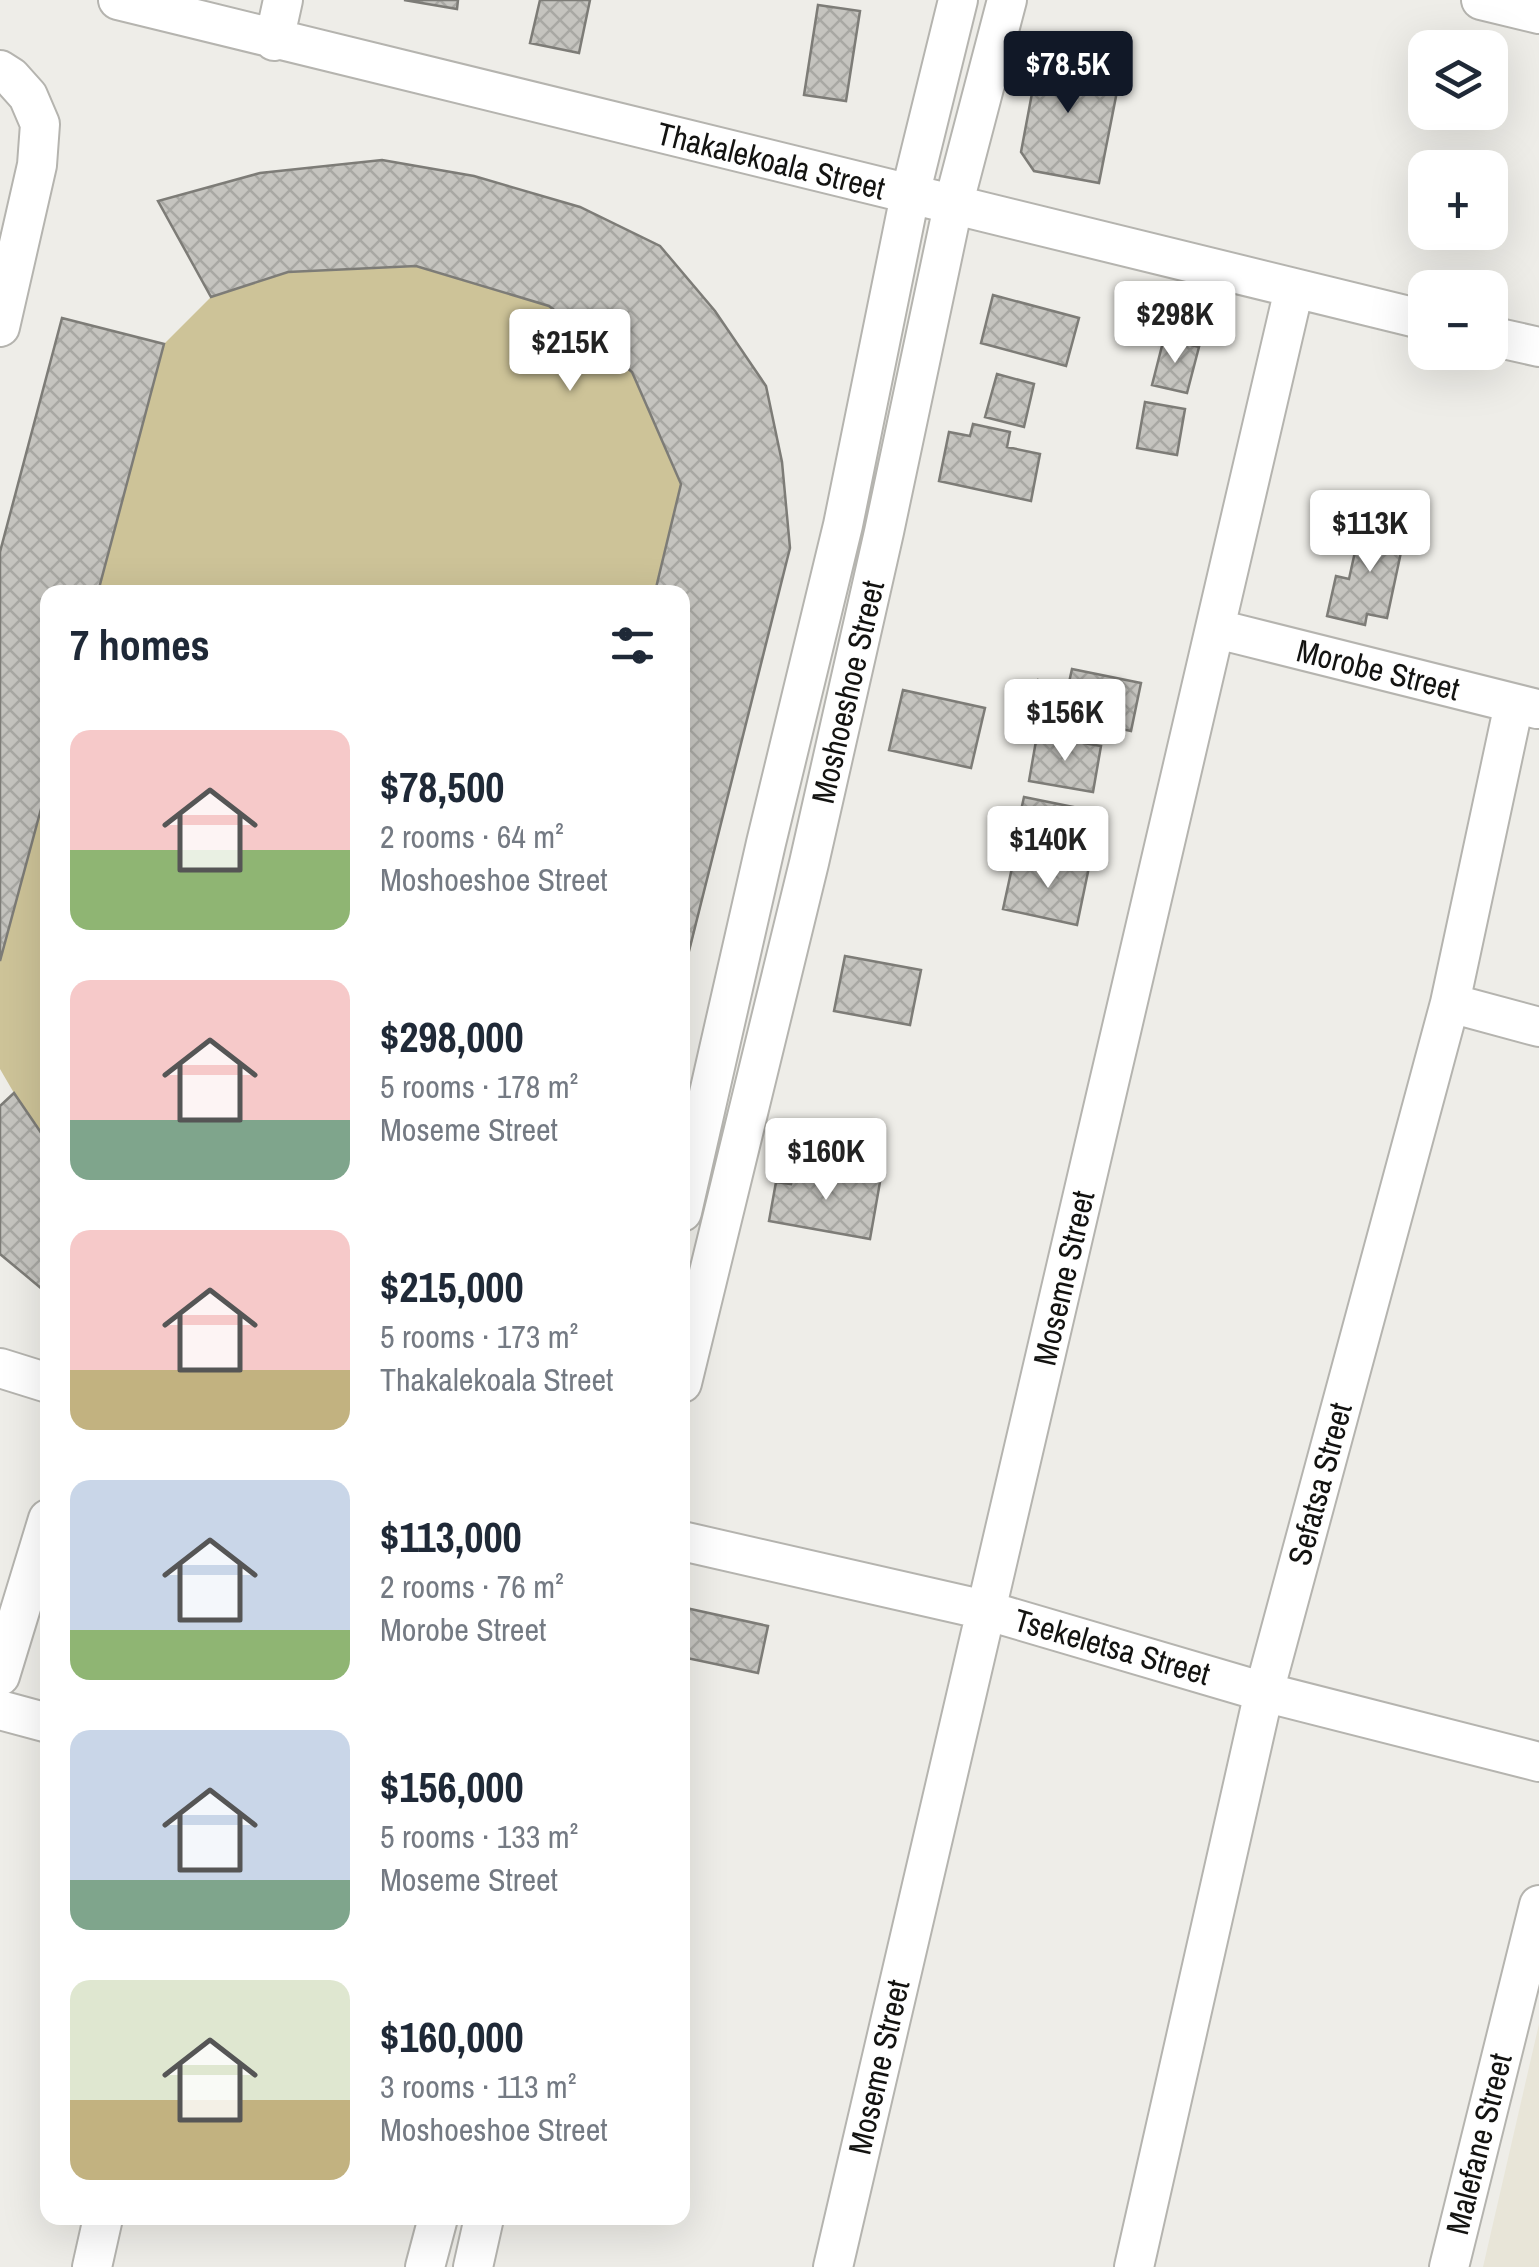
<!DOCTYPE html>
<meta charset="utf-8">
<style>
:root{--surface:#fff;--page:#f6f6f7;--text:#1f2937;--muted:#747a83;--accent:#111827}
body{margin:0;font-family:"Archivo Narrow",sans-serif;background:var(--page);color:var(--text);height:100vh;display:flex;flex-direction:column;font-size:38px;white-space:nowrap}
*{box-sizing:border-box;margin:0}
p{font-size:32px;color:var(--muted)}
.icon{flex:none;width:55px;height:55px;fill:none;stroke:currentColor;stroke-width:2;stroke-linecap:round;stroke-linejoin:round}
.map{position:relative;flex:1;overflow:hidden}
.drawer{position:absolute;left:40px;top:585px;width:650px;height:1640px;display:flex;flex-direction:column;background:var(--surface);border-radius:20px;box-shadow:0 10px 40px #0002}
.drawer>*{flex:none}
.tools{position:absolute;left:1408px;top:30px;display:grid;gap:20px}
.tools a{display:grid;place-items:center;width:100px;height:100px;border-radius:20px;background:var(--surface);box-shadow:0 10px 40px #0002;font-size:50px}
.price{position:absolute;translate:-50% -85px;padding:0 22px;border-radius:10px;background:#fff;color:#222;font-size:32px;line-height:65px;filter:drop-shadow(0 2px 5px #0008)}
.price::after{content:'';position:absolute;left:50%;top:60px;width:30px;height:22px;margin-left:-15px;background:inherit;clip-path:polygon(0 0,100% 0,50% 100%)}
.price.on{background:var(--accent);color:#fff}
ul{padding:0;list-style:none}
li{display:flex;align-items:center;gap:30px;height:250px;padding:0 30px}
li span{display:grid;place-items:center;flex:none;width:280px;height:200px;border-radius:20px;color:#555}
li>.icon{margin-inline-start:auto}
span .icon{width:120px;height:120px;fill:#fffc;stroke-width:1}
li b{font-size:42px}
h2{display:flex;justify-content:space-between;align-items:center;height:120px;padding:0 30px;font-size:42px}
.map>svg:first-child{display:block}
</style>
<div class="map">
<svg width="1539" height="2267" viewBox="0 0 1539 2267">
<defs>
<pattern id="building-cross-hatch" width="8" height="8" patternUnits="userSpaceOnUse" patternTransform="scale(2.5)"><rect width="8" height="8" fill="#c5c4bf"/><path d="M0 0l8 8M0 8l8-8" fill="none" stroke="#a8a8a3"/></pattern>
</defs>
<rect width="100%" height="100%" fill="#eeede8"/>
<!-- built -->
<path fill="#e8e5d8" d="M1539,2024V2267H1483Z"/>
<!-- grass -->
<path fill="#cdc398" d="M382,160L474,176L580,207L660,246L715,311L766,386L782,462L790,548L683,979L682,592H48L47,1294L0,1254V1106L14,1093L0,1069V552L62,318L164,344L211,297L158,201L260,173Z"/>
<!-- building -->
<path fill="url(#building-cross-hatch)" stroke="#7d7c77" stroke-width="2.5" d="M404,0H458L457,9Z
M540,0H590L579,53L530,43Z
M818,5L860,11L846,101L804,95Z
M1028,52L1121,71L1099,183L1034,171L1021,152L1033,88L1021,86Z
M382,160L474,176L580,207L660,246L715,311L766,386L782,462L790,548L682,979V592H655L681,484L632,372L549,306L416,266L288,272L211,297L158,201L260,173Z
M993,295L1079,318L1066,366L981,343Z
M62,318L164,344L98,592H48V783L0,961V552Z
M1164,338L1199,347L1187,393L1152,385Z
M997,374L1034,384L1024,427L985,417Z
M1145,402L1185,409L1177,455L1137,448Z
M973,424L1010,432L1007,447L1040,454L1031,501L939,481L949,432L970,436Z
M1376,517L1407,524L1387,618L1367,614L1365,625L1327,616L1336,576L1349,579L1358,538L1371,541Z
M1072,669L1141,683L1131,731L1031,710L1038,680L1068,687Z
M903,690L985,708L971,768L889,750Z
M1037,735L1101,746L1093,792L1029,781Z
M1024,797L1098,812L1090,849L1016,833Z
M1051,860L1089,867L1077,925L1003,909L1013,863L1049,871Z
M845,956L921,970L910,1025L834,1011Z
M14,1093L48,1143V1294L0,1254V1106Z
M795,1167L880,1182L870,1239L769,1221L776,1182L791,1184Z
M686,1608L768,1626L758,1673L682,1657Z"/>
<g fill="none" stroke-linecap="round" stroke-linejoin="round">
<defs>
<path id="minor" d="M118,0L1425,320
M1481,0L1539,14
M274,41L283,0
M0,70L11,77L28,96L40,124L37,165L0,327
M1490,336L1539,347
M1217,629L1537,709
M1450,1003L1539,1027
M682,1212L766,843L843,525L910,195L958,0
M0,1368L48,1383
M682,1383L809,863L884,532L953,206L1007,0
M682,1541L985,1610L1264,1692L1539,1762
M0,1676L48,1519
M0,1710L48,1723
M92,2267L103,2218
M425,2267L438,2218
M473,2267L484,2218
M833,2267L1294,289
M1134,2267L1264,1692L1450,1003L1514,704
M1449,2267L1539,1905"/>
</defs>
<!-- minor casing -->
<use href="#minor" stroke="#b5b4af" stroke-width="42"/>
<!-- minor -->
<use href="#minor" stroke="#fff" stroke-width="38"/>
</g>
<g text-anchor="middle" stroke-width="10" stroke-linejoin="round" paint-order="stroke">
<!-- street labels -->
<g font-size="32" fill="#131311" stroke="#fff">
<text transform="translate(771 161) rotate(14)" y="11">Thakalekoala Street</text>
<text transform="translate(1378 670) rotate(14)" y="11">Morobe Street</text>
<text transform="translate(848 692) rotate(-77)" y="11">Moshoeshoe Street</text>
<text transform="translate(1064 1278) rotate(-77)" y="11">Moseme Street</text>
<text transform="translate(1320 1484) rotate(-75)" y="11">Sefatsa Street</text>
<text transform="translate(1112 1647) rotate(16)" y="11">Tsekeletsa Street</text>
<text transform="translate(879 2067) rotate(-77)" y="11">Moseme Street</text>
<text transform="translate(1479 2144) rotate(-76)" y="11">Malefane Street</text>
</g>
</g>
</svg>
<div class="tools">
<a><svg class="icon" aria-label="layers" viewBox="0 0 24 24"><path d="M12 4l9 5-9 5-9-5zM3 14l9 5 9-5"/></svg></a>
<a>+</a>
<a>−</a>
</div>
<b class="price on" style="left:1068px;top:116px">$78.5K</b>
<b class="price" style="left:1175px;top:366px">$298K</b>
<b class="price" style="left:570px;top:394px">$215K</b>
<b class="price" style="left:1370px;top:575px">$113K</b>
<b class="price" style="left:1065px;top:764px">$156K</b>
<b class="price" style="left:1048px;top:891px">$140K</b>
<b class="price" style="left:826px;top:1203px">$160K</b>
<section class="drawer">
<h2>7 homes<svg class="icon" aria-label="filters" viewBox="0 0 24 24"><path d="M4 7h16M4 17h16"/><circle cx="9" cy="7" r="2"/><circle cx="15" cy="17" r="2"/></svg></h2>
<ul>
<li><span style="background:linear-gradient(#f6c9c9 60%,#8fb573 0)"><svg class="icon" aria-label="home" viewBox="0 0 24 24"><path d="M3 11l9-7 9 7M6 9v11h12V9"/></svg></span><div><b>$78,500</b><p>2 rooms · 64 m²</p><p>Moshoeshoe Street</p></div></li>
<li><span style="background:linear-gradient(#f6c9c9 70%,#7fa58c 0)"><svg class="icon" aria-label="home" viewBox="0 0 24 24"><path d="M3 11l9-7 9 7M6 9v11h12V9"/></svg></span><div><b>$298,000</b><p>5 rooms · 178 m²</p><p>Moseme Street</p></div></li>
<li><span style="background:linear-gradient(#f6c9c9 70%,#c2b280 0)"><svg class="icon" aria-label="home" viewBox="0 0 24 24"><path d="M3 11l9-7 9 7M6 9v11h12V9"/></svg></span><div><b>$215,000</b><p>5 rooms · 173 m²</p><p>Thakalekoala Street</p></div></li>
<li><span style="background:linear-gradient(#c9d6e8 75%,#8fb573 0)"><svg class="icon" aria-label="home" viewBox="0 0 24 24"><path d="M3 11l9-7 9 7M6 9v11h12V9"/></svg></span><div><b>$113,000</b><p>2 rooms · 76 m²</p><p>Morobe Street</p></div></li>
<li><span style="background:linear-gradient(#c9d6e8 75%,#7fa58c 0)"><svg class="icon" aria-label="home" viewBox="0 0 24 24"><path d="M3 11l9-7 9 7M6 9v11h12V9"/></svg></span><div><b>$156,000</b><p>5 rooms · 133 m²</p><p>Moseme Street</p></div></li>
<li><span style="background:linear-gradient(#dfe7d0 60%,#c2b280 0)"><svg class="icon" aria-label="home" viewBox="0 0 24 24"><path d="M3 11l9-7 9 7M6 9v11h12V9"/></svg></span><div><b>$160,000</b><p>3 rooms · 113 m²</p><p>Moshoeshoe Street</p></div></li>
</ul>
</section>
</div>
